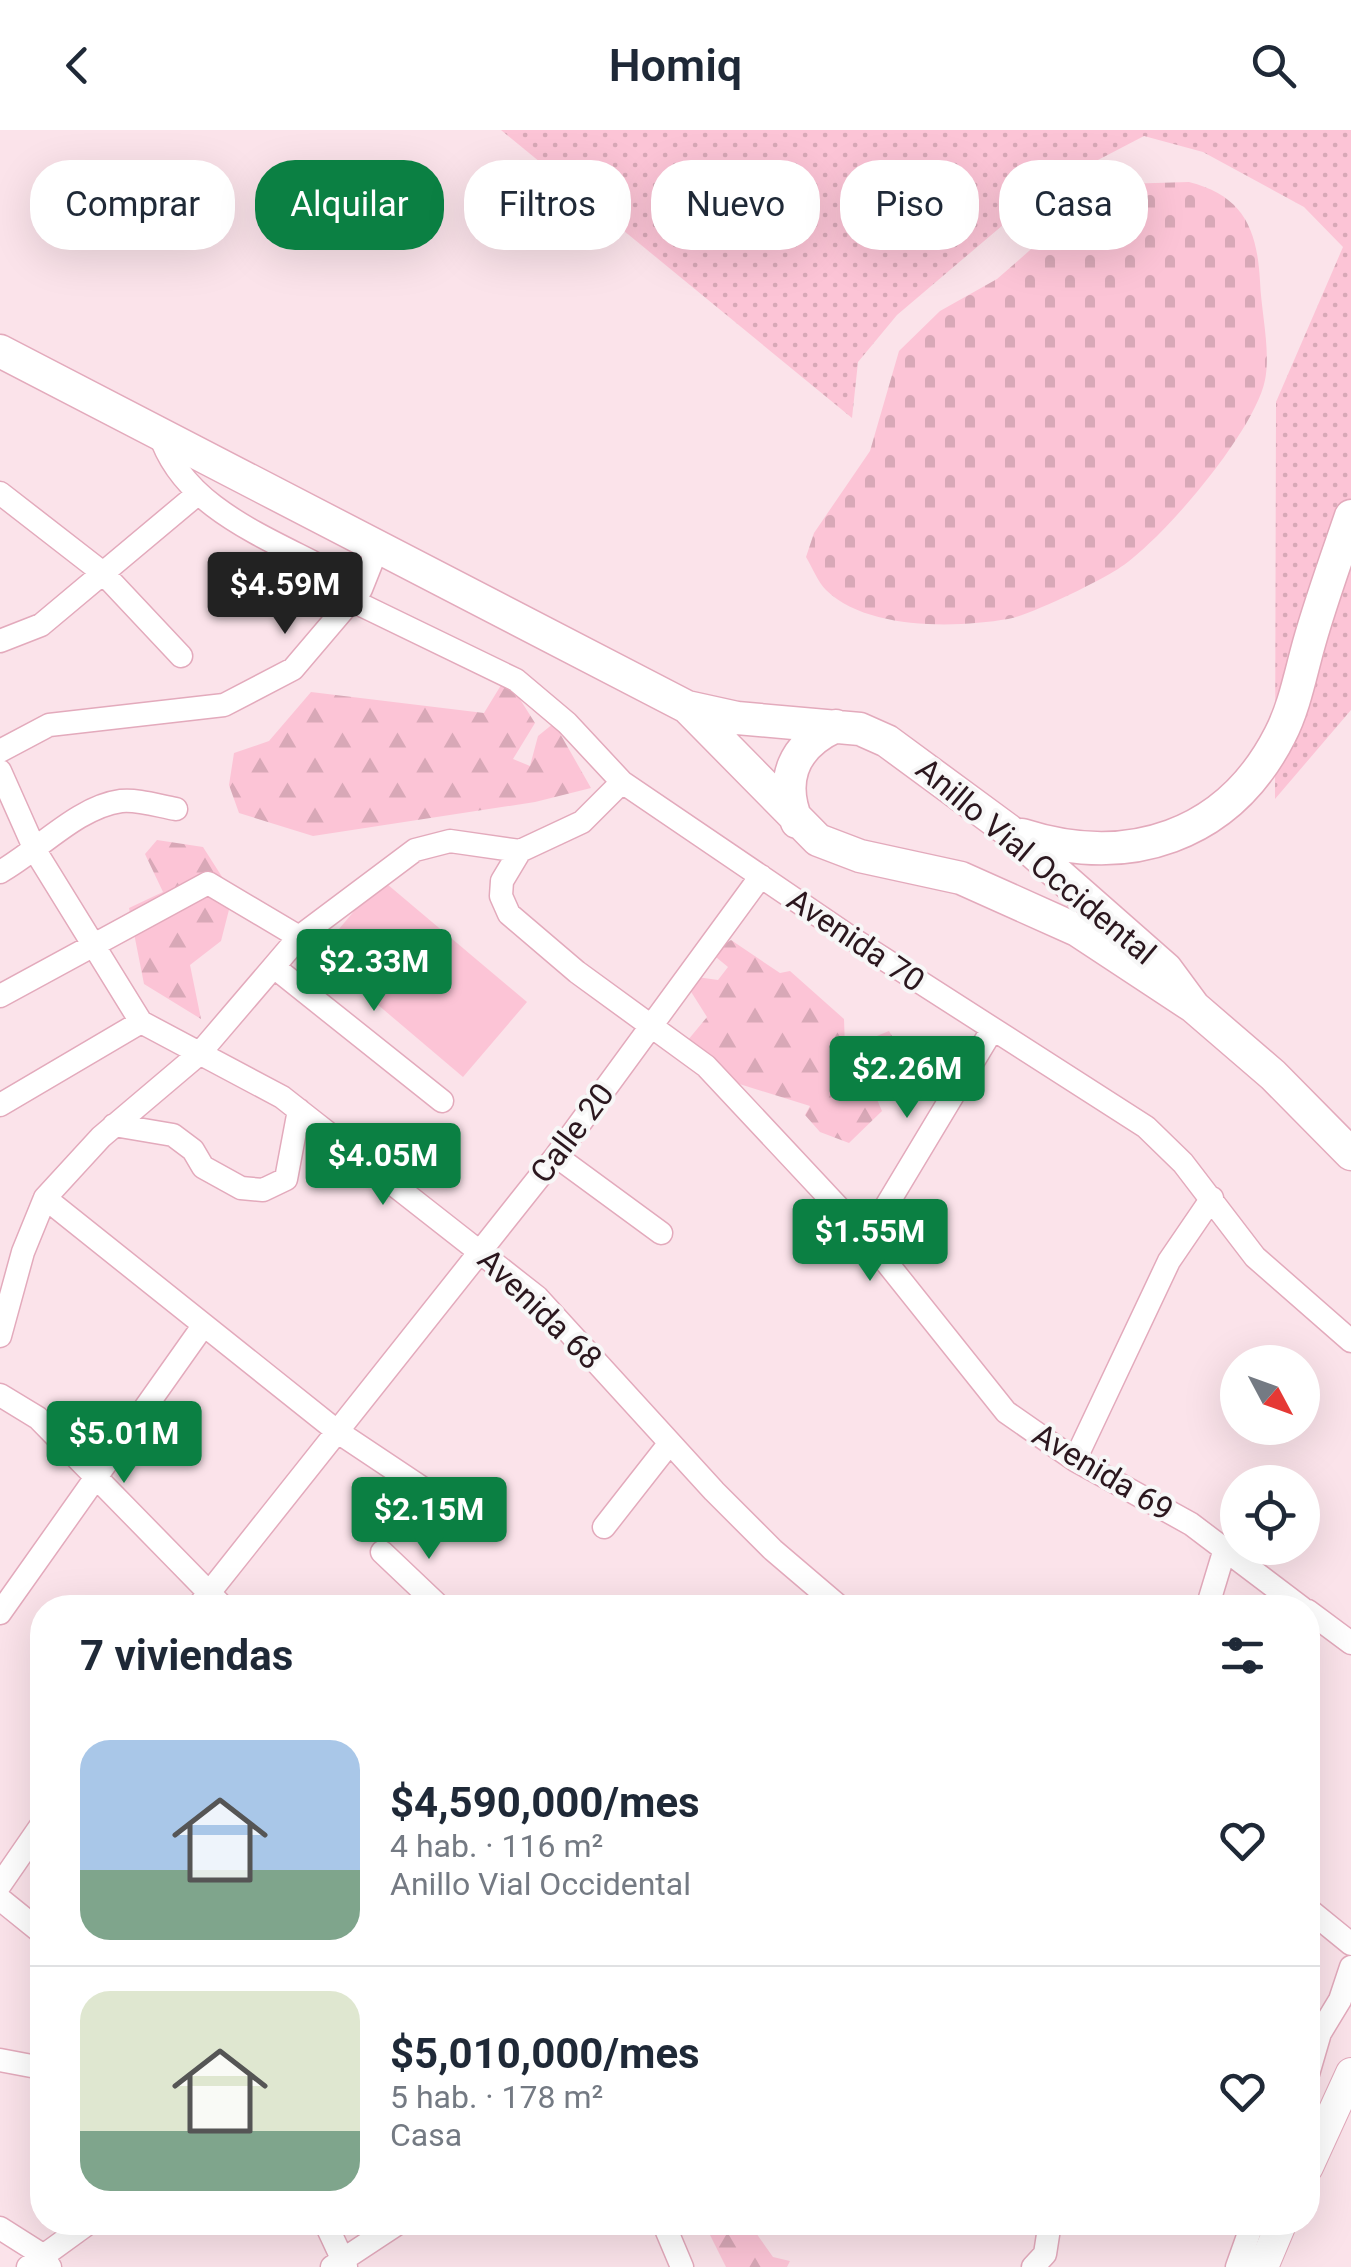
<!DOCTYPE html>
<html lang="es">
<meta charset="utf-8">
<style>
:root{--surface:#fff;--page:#f6f6f7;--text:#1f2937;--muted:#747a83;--line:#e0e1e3;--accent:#0b8043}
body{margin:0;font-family:Roboto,sans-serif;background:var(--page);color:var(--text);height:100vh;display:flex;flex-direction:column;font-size:38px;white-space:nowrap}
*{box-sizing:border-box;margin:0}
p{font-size:32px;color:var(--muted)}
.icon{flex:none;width:55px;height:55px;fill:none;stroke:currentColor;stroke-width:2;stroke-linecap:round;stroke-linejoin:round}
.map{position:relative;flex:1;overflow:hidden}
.drawer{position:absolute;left:30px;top:1465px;width:1290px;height:640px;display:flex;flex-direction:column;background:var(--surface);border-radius:40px;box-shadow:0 10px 40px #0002}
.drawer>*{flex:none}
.banner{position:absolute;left:30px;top:30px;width:1292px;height:90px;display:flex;gap:20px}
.needle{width:65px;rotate:131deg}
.fabs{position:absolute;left:1220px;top:1215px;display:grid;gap:20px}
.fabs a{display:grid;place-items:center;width:100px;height:100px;border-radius:50%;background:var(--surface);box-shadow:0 10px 40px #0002;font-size:50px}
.price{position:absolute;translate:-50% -85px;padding:0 22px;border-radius:10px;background:var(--accent);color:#fff;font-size:32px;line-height:65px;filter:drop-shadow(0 2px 5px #0008)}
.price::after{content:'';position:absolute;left:50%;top:60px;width:30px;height:22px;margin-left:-15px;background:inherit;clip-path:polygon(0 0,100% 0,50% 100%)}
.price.selected{background:#222;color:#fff}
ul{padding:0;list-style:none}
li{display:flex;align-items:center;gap:30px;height:250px;padding:0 50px}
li+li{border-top:2px solid var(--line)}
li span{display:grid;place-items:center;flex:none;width:280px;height:200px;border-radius:30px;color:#555}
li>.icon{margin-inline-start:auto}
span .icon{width:120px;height:120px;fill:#fffc;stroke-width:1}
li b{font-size:42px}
h2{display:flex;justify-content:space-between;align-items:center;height:120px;padding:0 50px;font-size:42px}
.chip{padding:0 35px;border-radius:40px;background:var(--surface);box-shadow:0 10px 40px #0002;font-size:35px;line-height:90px}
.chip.selected{background:var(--accent);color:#fff}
header{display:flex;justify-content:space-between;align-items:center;height:130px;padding:0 50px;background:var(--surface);font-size:45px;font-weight:600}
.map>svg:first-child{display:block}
</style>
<header><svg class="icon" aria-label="back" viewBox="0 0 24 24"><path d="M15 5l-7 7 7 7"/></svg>Homiq<svg class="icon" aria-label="search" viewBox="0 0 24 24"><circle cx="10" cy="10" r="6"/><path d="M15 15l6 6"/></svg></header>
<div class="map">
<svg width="1351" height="2137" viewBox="0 0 1351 2137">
<defs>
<pattern id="green-dots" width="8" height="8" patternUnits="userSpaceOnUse" patternTransform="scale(2.5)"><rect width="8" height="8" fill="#fcc4d6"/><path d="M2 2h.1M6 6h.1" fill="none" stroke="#d8a8b7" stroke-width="1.8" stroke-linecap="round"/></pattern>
<pattern id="forest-firs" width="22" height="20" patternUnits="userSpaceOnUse" patternTransform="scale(2.5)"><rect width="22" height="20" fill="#fcc4d6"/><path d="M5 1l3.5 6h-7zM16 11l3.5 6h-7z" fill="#d8a8b7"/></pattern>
<pattern id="cemetery-stones" width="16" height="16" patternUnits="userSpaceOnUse" patternTransform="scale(2.5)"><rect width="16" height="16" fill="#fcc4d6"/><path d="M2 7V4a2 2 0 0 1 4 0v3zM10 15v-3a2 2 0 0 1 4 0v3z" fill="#d8a8b7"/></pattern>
</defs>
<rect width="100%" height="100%" fill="#fbe3ea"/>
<!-- green -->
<path fill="url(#green-dots)" d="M501,0H1351V580L1275,669L1276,272L1343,117L1304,77L1203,22L1144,6L1050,55L897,185L858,232L852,288Z"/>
<!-- forest -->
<path fill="url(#forest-firs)" d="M506,547L535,593L513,629L530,636L538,606L554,593L591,658L535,672L313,706L239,683L229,655L234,623L269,611L311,562L484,583Z
M157,710L203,717L233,764L221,811L190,835L201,889L144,854L129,778L163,762L145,724Z
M731,810L780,843L790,841L844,889L845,919L889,901L898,916L881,931L863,937L882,981L849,1013L820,1002L805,985L810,976L733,952L688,910L707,887L688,857L697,847L718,850L728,837L711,823Z
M704,2093H749L773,2127L790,2131L787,2137H726Z"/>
<!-- cemetery -->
<path fill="url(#cemetery-stones)" d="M1189,52C1243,66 1257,98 1260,151C1261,181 1271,221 1265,250C1255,301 1162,411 1118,439C1098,452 1030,485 1008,489C955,498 867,500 826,460C818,452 812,437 806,427L814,403L870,321L899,221L940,181L997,149L1045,107L1121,54Z"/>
<!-- pitch -->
<path fill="#fcc4d6" d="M381,749L527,872L463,947L318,824Z"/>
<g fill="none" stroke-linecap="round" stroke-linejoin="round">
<defs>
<path id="minor" d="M159,302C185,388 291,414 361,459
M0,363L103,443L181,526
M351,470L516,550L567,593L622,652L856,811L1146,997L1183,1033L1255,1127L1351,1211
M0,511L41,495L195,366
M0,621L49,595L224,575L293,539L361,459L379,414
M0,641L36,722L141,892L282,967L537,1167L714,1361L773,1420L841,1478
M520,721L502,751L501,766L509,784L577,842L706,936L867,1108L1006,1282L1075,1330L1191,1394L1302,1478
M0,742C38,721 77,677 121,671C137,669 159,676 176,679
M274,837L442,971
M0,866L208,753L299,807
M0,975L141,892
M114,995L173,1005L193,1020L203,1037L241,1058L263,1060L286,1049L299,980
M556,1026L661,1103
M45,1068L338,1302L440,1370
M867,1108L992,900
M0,1206L23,1122L45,1068L101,1007L199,924L299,807L415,720L450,711L520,721L582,692L622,652
M0,1265L38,1288L224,1478
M1075,1330L1169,1131L1212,1068
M604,1397L669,1314
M382,1422L441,1478
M197,1478L556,1026L761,746
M1207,1478L1224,1422
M1308,1481L1351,1513
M0,1483L203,1196
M0,1755L42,1694
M0,1769L42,1803
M1308,1779L1351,1814
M0,1930L42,1938
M1308,1944L1320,1903L1340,1870L1351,1837
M325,2092L346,2137
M663,2092L682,2137
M0,2098L41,2124L50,2137
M28,2137L90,2092
M332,2137L400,2092
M1033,2137L1045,2124L1050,2092
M1237,2137L1253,2092"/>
<path id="major" d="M1308,2037L1351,1943
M1263,2137L1282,2092"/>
<path id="highway" d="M0,221L687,577L737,588L860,599L887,611L1008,700L1166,839L1194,877
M687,577L818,710L860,726L961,748L1077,800L1194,877L1273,945L1351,1024
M797,692C779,649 794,615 836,596
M1022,705C1128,739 1228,707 1280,605C1295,576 1301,541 1310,510C1322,468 1337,427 1351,386"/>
</defs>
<!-- minor casing -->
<use href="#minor" stroke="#e3aabc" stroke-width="25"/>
<!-- major casing -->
<use href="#major" stroke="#e3aabc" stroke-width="32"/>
<!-- highway casing -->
<use href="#highway" stroke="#e3aabc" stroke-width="35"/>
<!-- minor -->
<use href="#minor" stroke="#fff" stroke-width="22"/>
<!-- major -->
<use href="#major" stroke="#fff" stroke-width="30"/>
<!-- highway -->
<use href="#highway" stroke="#fff" stroke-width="32"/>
</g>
<g text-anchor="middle" stroke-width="8" stroke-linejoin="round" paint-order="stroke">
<!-- street labels -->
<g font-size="32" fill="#2b171e" stroke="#f7f7f7">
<text transform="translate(1036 731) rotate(40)" y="11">Anillo Vial Occidental</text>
<text transform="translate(856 810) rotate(34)" y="11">Avenida 70</text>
<text transform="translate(572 1003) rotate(-53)" y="11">Calle 20</text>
<text transform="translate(540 1179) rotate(44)" y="11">Avenida 68</text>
<text transform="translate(1103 1342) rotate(31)" y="11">Avenida 69</text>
</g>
</g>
</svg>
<div class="fabs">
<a><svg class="needle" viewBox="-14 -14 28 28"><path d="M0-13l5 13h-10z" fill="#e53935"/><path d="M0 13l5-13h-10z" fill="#747a83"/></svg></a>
<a><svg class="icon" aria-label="locate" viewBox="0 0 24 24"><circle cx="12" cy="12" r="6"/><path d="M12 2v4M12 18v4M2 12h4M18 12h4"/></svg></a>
</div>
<b class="price selected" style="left:285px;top:507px">$4.59M</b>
<b class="price" style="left:374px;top:884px">$2.33M</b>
<b class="price" style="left:907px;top:991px">$2.26M</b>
<b class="price" style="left:383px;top:1078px">$4.05M</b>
<b class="price" style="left:870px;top:1154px">$1.55M</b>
<b class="price" style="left:124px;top:1356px">$5.01M</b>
<b class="price" style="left:429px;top:1432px">$2.15M</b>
<div class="banner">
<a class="chip">Comprar</a>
<a class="chip selected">Alquilar</a>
<a class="chip">Filtros</a>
<a class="chip">Nuevo</a>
<a class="chip">Piso</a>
<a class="chip">Casa</a>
</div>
<section class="drawer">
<h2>7 viviendas<svg class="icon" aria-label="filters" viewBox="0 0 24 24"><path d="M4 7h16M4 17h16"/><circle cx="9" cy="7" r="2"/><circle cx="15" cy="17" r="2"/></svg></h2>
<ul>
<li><span style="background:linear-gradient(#a9c7e8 65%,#7fa58c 0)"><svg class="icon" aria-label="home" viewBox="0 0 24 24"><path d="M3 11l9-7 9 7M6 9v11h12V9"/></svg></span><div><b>$4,590,000/mes</b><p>4 hab. · 116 m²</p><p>Anillo Vial Occidental</p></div><svg class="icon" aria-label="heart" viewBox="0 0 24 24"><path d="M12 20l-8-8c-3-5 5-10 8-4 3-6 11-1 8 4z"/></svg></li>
<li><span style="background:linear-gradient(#dfe7d0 70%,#7fa58c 0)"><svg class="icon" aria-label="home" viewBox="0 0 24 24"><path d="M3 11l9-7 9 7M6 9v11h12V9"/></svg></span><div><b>$5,010,000/mes</b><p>5 hab. · 178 m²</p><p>Casa</p></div><svg class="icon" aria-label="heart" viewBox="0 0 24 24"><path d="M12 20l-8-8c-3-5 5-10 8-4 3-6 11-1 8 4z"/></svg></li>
</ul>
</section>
</div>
